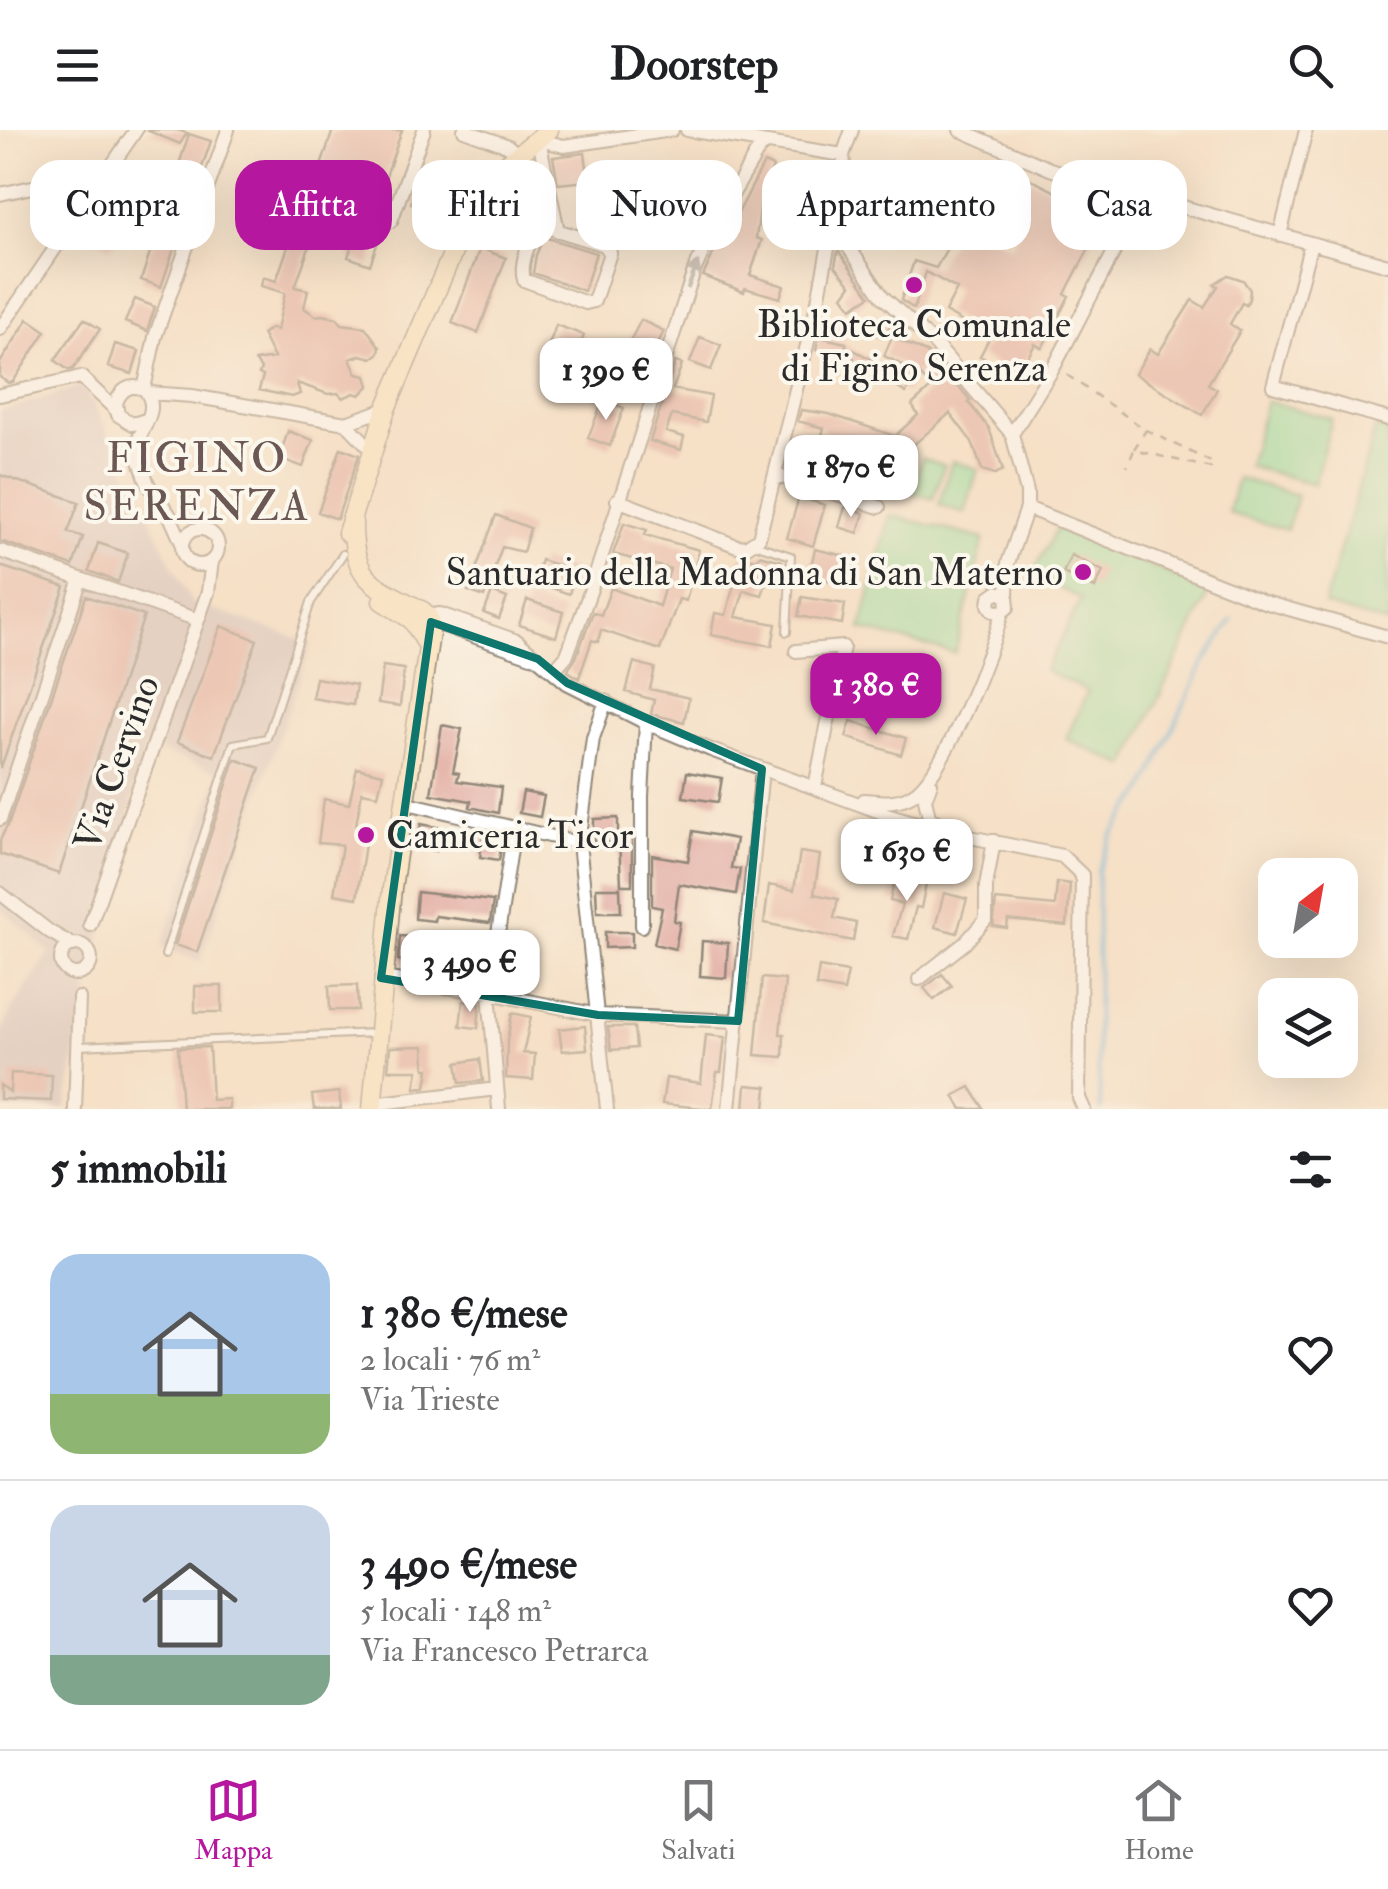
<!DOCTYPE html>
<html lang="it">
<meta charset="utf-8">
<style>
:root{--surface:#fff;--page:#f2f2f2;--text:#202124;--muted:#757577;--line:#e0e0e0;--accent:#b5179e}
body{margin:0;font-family:"IM FELL Double Pica",serif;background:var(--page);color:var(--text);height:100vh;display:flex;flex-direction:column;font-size:38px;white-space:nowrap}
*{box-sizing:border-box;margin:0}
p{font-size:32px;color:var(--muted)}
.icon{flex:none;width:55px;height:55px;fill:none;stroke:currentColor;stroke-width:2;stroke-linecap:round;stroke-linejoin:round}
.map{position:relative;height:979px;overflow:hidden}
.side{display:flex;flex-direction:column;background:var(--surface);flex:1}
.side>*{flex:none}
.guide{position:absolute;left:30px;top:30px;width:1330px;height:90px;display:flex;gap:20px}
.needle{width:65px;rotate:31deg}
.fabs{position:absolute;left:1258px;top:728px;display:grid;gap:20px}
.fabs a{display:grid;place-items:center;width:100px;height:100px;border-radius:20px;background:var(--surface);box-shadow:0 10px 40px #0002;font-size:50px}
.price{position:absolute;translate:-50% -85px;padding:0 22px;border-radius:20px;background:#fff;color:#222;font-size:32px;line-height:65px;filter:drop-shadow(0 2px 5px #0008)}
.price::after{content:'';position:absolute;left:50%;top:60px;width:30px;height:22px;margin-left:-15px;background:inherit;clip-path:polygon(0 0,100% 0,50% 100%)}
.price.active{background:var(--accent);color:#fff}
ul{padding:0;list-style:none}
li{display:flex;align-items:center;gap:30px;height:250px;padding:0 50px}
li+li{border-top:2px solid var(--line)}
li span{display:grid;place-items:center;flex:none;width:280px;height:200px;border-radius:30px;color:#555}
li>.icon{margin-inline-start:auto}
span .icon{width:120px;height:120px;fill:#fffc;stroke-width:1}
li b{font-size:42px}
h2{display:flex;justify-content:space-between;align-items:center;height:120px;padding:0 50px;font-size:42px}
.pill{padding:0 35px;border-radius:30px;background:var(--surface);box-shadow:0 10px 40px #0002;font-size:35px;line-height:90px}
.pill.active{background:var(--accent);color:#fff}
header{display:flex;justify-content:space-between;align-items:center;height:130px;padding:0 50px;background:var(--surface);font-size:45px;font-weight:700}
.tabs{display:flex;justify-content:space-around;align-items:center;height:140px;border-top:2px solid var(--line);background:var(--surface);font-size:28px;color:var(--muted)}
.tabs a{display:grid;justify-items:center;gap:5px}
.tabs .active{color:var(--accent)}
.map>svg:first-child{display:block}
</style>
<header><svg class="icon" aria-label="menu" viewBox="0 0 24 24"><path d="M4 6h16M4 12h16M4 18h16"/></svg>Doorstep<svg class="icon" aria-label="search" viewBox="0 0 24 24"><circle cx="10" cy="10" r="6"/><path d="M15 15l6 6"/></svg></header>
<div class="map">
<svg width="1388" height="979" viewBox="0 0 1388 979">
<rect width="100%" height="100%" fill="#fbf7ec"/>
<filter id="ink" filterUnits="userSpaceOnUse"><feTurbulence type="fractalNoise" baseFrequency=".01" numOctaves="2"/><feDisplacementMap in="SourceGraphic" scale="20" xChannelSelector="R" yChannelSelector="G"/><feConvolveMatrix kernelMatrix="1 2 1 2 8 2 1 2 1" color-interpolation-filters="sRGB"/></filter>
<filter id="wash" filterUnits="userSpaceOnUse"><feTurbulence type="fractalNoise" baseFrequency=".0048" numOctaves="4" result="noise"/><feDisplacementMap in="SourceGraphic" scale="40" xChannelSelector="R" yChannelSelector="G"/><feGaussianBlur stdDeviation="2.25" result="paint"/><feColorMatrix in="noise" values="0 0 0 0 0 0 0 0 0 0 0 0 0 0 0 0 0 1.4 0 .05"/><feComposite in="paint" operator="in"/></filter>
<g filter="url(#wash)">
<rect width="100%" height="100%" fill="#f5e0c6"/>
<!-- industrial -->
<path fill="#d1bfbd" d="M84,255L192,473L312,513L200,832L162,816L219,642L145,616L85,876L66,979H0V906L11,880L50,823L0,778V281Z"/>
<!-- green -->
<path fill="#8ede9d" stroke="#5c8464" stroke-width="2.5" d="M1266,271L1332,289L1314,354L1248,336Z
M1376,297L1388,301V494L1324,475Z
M922,328L944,335L933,369L912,363Z
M952,331L978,339L965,383L939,375Z
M1237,348L1297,365L1287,400L1228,383Z
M890,385L984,409L955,523L861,499Z
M1057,398L1210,460L1126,636L1066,609L1088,561L1045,541L1081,469L1032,445Z"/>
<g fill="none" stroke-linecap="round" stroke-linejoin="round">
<!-- stream -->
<path stroke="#60b1da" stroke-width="4" d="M1101,979L1097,918L1098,741L1112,705L1145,659L1202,536L1232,490"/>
</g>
<g id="blocks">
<!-- building -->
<path fill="#e1a99f" d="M146,0H177L187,3L180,14Z
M333,0H402L383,55L340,39L325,78L288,66L302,34L320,39Z
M189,4L211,11L161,157L141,150Z
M585,23L589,51L558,54L553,27Z
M764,33L773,37L762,65L756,108L762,110L750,145L784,156L780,168L745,158L744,162L703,146L725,98L730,89L734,91Z
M866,36L881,40L867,95L852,91Z
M126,43L150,59L111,118L87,102Z
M1030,49L1084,76L1087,70L1108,82L1070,154L1065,164L1069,166L1042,218L1035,214L1018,246L980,226L990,207L945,182L957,159L926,142L914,179L901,170L914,131L936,138L962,91L1011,117L1020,99L1014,96L1023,80L1016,76Z
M584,54H600V94L583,93Z
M417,55L457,69L451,87L411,73Z
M365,77L383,83V97L370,135L348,127Z
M296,94L315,101L295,157L308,160L304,178L316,186L323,185L337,188L342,194L365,197L380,217L379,223L372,228L361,225L350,229L357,244L366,246L369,256L360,265L354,263L343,268L338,263L328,264L297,253L300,264L292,267L259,260L263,246L259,244L261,239L255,231L274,228L262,204L271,198L277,200L285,163L261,156L263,147L276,151Z
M544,107L596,123L584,161L533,143L536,125Z
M480,118L506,128L478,203L452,193Z
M838,120L870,166L852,178L843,166L851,155L835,136Z
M1228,145L1243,150L1250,160L1249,169L1246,175L1242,173L1230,194L1240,201L1208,254L1217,259L1202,285L1135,244L1150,219L1158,224L1192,170L1204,177L1218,156L1214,154Z
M135,169L155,177L147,201L125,192Z
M873,185L891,193L884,208L866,200Z
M28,189L46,201L13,252L8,253L0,247V233Z
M84,189L100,199L73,239L68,240L55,230Z
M641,190L664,201L638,255L613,244Z
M556,195L584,205L570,244L542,234Z
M700,207L721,215L711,240L690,232Z
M819,207L846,213V216L873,230L867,242L851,234L854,228L816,220Z
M892,207L926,222L947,246L943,250L959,257L970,270L968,272L989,298L1003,340L995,344L982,340L972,312L950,283L896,330L889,321L875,360L844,348L842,355L818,348L831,308L822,305L824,298L798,291L801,280L829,284L895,306L918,285L912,275L932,257L917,242L906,263L893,255L903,235L884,226Z
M115,214L139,221L132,244L108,237Z
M675,232L682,234L673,259L711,266L706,292L672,285L666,302L684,307L681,320L650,311Z
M603,270L624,278L610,316L588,308Z
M288,301L313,310L303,337L279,328Z
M341,318L359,325L337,389L318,382Z
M0,345L79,372L68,402L83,407L73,436L0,411Z
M799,367L825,375L813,416L787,408Z
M845,377L864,383L858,403L839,397Z
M496,385L530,398L523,422L502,417L484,467L468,461Z
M624,393L647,400L645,405L699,420L686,471L679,469L660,520L601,500L598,512L592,510L579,548L568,541L569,538L576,528L593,482L601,485L611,458L659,476L670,439L613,424Z
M98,413L128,423L118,452L89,441Z
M815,419L853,428L846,455L809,445Z
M759,425L782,431L777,449L768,447L762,465L744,460L736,487L776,494L772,516L711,505L715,483L726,485L741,427L758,430Z
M1071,425L1103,441L1095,458L1063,443Z
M541,430L576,441L569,464L534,452Z
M0,436L65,457L1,637H0Z
M492,462L507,468L499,489L484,483Z
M86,466L144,486L59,744L0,724V710L9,692Z
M802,467L845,474L842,494L798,486Z
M527,470L563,482L556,507L519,495Z
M221,496L257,510L214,626L177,612Z
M634,532L655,538L650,559L689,568L684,592L651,584L654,570L626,562Z
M383,536L404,539L400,576L378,573Z
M875,543L920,557L913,578L869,564Z
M316,548L356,555L353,575L312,568Z
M851,591L906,608L901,625L846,607Z
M442,595L462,599L453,642L459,643L457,651L501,657L498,683L470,677L471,671L431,664Z
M235,629L260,638L197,822L175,815Z
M357,638L383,644L378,665L362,662L355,700L367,701L357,768L334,764L342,715L318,713L324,669L349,674Z
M687,642L722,648L718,672L683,667Z
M523,662L544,666L540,687L519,683Z
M618,688V712H594V689Z
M421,694L441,698L436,721L416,717Z
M484,701L503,706L499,730L480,727Z
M693,701L736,709L731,738L740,739L736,764L679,754L674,791L680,792L675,819L654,814L662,778L652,776V725L688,731Z
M619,707H632V755H621Z
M800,722L820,725L814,764L838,769L834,788L856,793L853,811L764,793L769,755L794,760Z
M895,747L926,754L921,778L916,777L908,809L893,806L902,774L890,771Z
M1057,752L1070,754L1067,796L1008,790L1007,798L993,796L996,770L1055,776Z
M596,758H620L621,782H597Z
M417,762L493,771L490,793L435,786L434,791L415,789Z
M944,763L967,769L957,803L935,797Z
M605,802H632V817L605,818Z
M400,806L444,810L439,846L428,844L429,835L398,830Z
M702,811L728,813L726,848L700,846Z
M819,837L848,842L844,861L816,856Z
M942,844L952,856L934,870L924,858Z
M762,848L785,850L780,904H784L783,927L755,925Z
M357,855L358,880H330L329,856Z
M195,856H222V882H195Z
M463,871L480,873L478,898L460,896Z
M512,883L531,887L523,923L535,924L533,950L506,948L507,911Z
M585,896L587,919L562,921L559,899Z
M608,897H634L636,918L611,920Z
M706,905L725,907L721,942H717L712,979L662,974L666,948L701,953Z
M424,916L425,939H429L426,957L415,958L418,940H388L390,917Z
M209,917L212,970L229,969V979H182L178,918Z
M480,929L483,951L460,953L457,933Z
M11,943L52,945L51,971L0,969V955L10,962Z
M746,955L767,957L765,979H744Z
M970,957L984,979H962L954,966Z
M339,962L341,979H314L312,965Z"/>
</g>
</g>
<g filter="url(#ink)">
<use href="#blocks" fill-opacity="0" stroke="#908678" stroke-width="2.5"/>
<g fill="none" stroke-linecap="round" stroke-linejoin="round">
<defs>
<path id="lane" d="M754,414L791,426L787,502
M165,825L233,614L267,608L311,472L343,424
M78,916L376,903"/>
<path id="street" d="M464,0L508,16L518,25
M687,0L843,25L852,0
M960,0L1050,39L1131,66L1169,73L1388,135
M0,64L55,52L86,73
M391,91L424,0
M540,95L605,115L610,123L594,171L586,173L524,150C519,133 530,109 540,95Z
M834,96L883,167L936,215L1012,304L1027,362V378L1008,433L1007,466
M558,101L539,10L564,16L672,0
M1280,105L1306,0
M1311,113L1273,256L1388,289
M0,199L136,0
M144,259L155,207L228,0
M149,263L192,266L346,293L386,279
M0,265L81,247L116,280
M146,290L133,294L118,285L116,273C121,259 130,254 144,259C161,278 143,296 135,317L148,354L169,384L182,413
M346,293L374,322
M1012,304L1054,237L1143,66
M775,345L879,377
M617,370L737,416L746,417L759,408L818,171L844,35L843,25
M1027,378L1264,472L1388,507
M182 417a18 18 0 1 1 36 0a18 18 0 1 1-36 0Z
M0,421L198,490
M426,489L428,486L440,484L517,511L567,553L646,593L711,620L886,684L951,703L1062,726L1082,745L1079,968L1084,979
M427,490L531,526
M796,521L843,517L815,657
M554,540L567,525L591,459L694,141L716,93L760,17L767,13
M606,571L593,608L579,713L607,979
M931,653L925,669L929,687L941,695
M864,670C882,672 901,674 916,662C945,640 993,520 1002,482L1008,477L1007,466L997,462L990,467L989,475L993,481L1002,482
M403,672L579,713
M0,689L81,449
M0,763L50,802L73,815
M90,795L208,462L212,431
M642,796V666L646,593
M61 829a15 15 0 1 1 30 0a15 15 0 1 1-30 0Z
M381,848L489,863L598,885L738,891
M919,849L965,813L986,789V756L994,711
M372,974L497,959
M75,979L79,868
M499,979L489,863L514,699
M729,979L762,639"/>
<path id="secondary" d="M353,392C352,453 375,455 423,481L428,486L431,497L392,758L372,979
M347,403L386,279L477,66L495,43L549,0
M382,471L412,490L428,516"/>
</defs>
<!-- lane casing -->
<use href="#lane" stroke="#908678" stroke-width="10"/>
<!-- street casing -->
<use href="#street" stroke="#908678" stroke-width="16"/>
<!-- secondary casing -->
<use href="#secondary" stroke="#908678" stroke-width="21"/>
<!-- path -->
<path stroke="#908678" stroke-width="2.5" stroke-dasharray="8 8" stroke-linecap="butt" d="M1067,245L1146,300L1213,333L1211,338L1134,320L1127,337
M1134,319L1146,300"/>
<!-- lane -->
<use href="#lane" stroke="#fff" stroke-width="6"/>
<!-- street -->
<use href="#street" stroke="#fff" stroke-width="12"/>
<!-- secondary -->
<use href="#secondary" stroke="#fbe6c4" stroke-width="18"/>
</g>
<!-- one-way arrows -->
<defs><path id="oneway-solid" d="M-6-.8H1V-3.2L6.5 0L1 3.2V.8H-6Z" transform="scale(2.5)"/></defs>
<use fill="#a0a0a0" href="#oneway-solid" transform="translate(693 145) rotate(-69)"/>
</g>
<!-- marked area -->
<path d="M0 0H1388V979H0ZM431,492L538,529L567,553L762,639L738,891L598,885L381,848Z" fill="#f5e0c6" fill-opacity=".55" fill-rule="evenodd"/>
<path fill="none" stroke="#0f766e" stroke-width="8" stroke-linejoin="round" d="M431,492L538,529L567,553L762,639L738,891L598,885L381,848Z"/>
<!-- markers -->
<g fill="#b5179e" stroke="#fbf7ec" stroke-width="4">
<circle cx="914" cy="155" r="10"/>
<circle cx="1083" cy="442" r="10"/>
<circle cx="366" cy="705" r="10"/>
</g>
<g text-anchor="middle" stroke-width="8" stroke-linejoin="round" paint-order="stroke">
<!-- poi labels -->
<g font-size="38" fill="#2b2b2b" stroke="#fbf7ec">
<text x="914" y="207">Biblioteca Comunale<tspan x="914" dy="44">di Figino Serenza</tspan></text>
<text x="1063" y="455" text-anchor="end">Santuario della Madonna di San Materno</text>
<text x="386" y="718" text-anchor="start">Camiceria Ticor</text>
</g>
<!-- street labels -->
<g font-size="38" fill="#2b2b2b" stroke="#fbf7ec">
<text transform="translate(116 633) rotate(-70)" y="13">Via Cervino</text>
</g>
<!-- quarter labels -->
<g font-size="42" letter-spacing="2.5" fill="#6b5754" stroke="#fbf7ec">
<text x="197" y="342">FIGINO<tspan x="197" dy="48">SERENZA</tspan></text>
</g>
</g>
</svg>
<div class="fabs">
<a><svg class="needle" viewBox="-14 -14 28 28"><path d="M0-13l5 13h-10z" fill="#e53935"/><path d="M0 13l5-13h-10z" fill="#757577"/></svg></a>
<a><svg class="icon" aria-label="layers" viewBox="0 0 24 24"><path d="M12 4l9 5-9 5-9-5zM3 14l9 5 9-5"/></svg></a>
</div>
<b class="price" style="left:606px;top:293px">1 390 €</b>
<b class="price" style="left:851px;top:390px">1 870 €</b>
<b class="price active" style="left:876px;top:608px">1 380 €</b>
<b class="price" style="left:907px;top:774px">1 630 €</b>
<b class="price" style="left:470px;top:885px">3 490 €</b>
<div class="guide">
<a class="pill">Compra</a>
<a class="pill active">Affitta</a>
<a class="pill">Filtri</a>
<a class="pill">Nuovo</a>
<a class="pill">Appartamento</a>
<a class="pill">Casa</a>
</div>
</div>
<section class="side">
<h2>5 immobili<svg class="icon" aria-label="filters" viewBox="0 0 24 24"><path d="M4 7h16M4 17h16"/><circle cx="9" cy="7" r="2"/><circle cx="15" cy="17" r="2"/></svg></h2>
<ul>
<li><span style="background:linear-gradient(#a9c7e8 70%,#8fb573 0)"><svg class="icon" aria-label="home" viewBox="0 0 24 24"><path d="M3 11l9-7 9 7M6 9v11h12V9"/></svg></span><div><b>1 380 €/mese</b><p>2 locali · 76 m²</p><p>Via Trieste</p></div><svg class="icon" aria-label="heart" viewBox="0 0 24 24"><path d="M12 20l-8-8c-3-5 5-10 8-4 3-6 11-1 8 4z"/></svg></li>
<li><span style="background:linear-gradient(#c9d6e8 75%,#7fa58c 0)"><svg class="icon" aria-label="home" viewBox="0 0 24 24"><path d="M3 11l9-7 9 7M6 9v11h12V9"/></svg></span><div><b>3 490 €/mese</b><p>5 locali · 148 m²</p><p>Via Francesco Petrarca</p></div><svg class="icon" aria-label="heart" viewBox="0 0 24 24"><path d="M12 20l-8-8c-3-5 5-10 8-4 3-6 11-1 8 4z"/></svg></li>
</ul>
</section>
<nav class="tabs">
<a class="active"><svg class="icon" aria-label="map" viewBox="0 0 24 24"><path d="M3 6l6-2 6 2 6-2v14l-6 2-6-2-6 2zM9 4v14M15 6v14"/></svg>Mappa</a>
<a><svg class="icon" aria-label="saved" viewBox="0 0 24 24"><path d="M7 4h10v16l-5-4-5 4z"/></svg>Salvati</a>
<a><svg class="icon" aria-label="home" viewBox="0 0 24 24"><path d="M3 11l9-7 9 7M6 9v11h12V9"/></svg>Home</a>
</nav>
